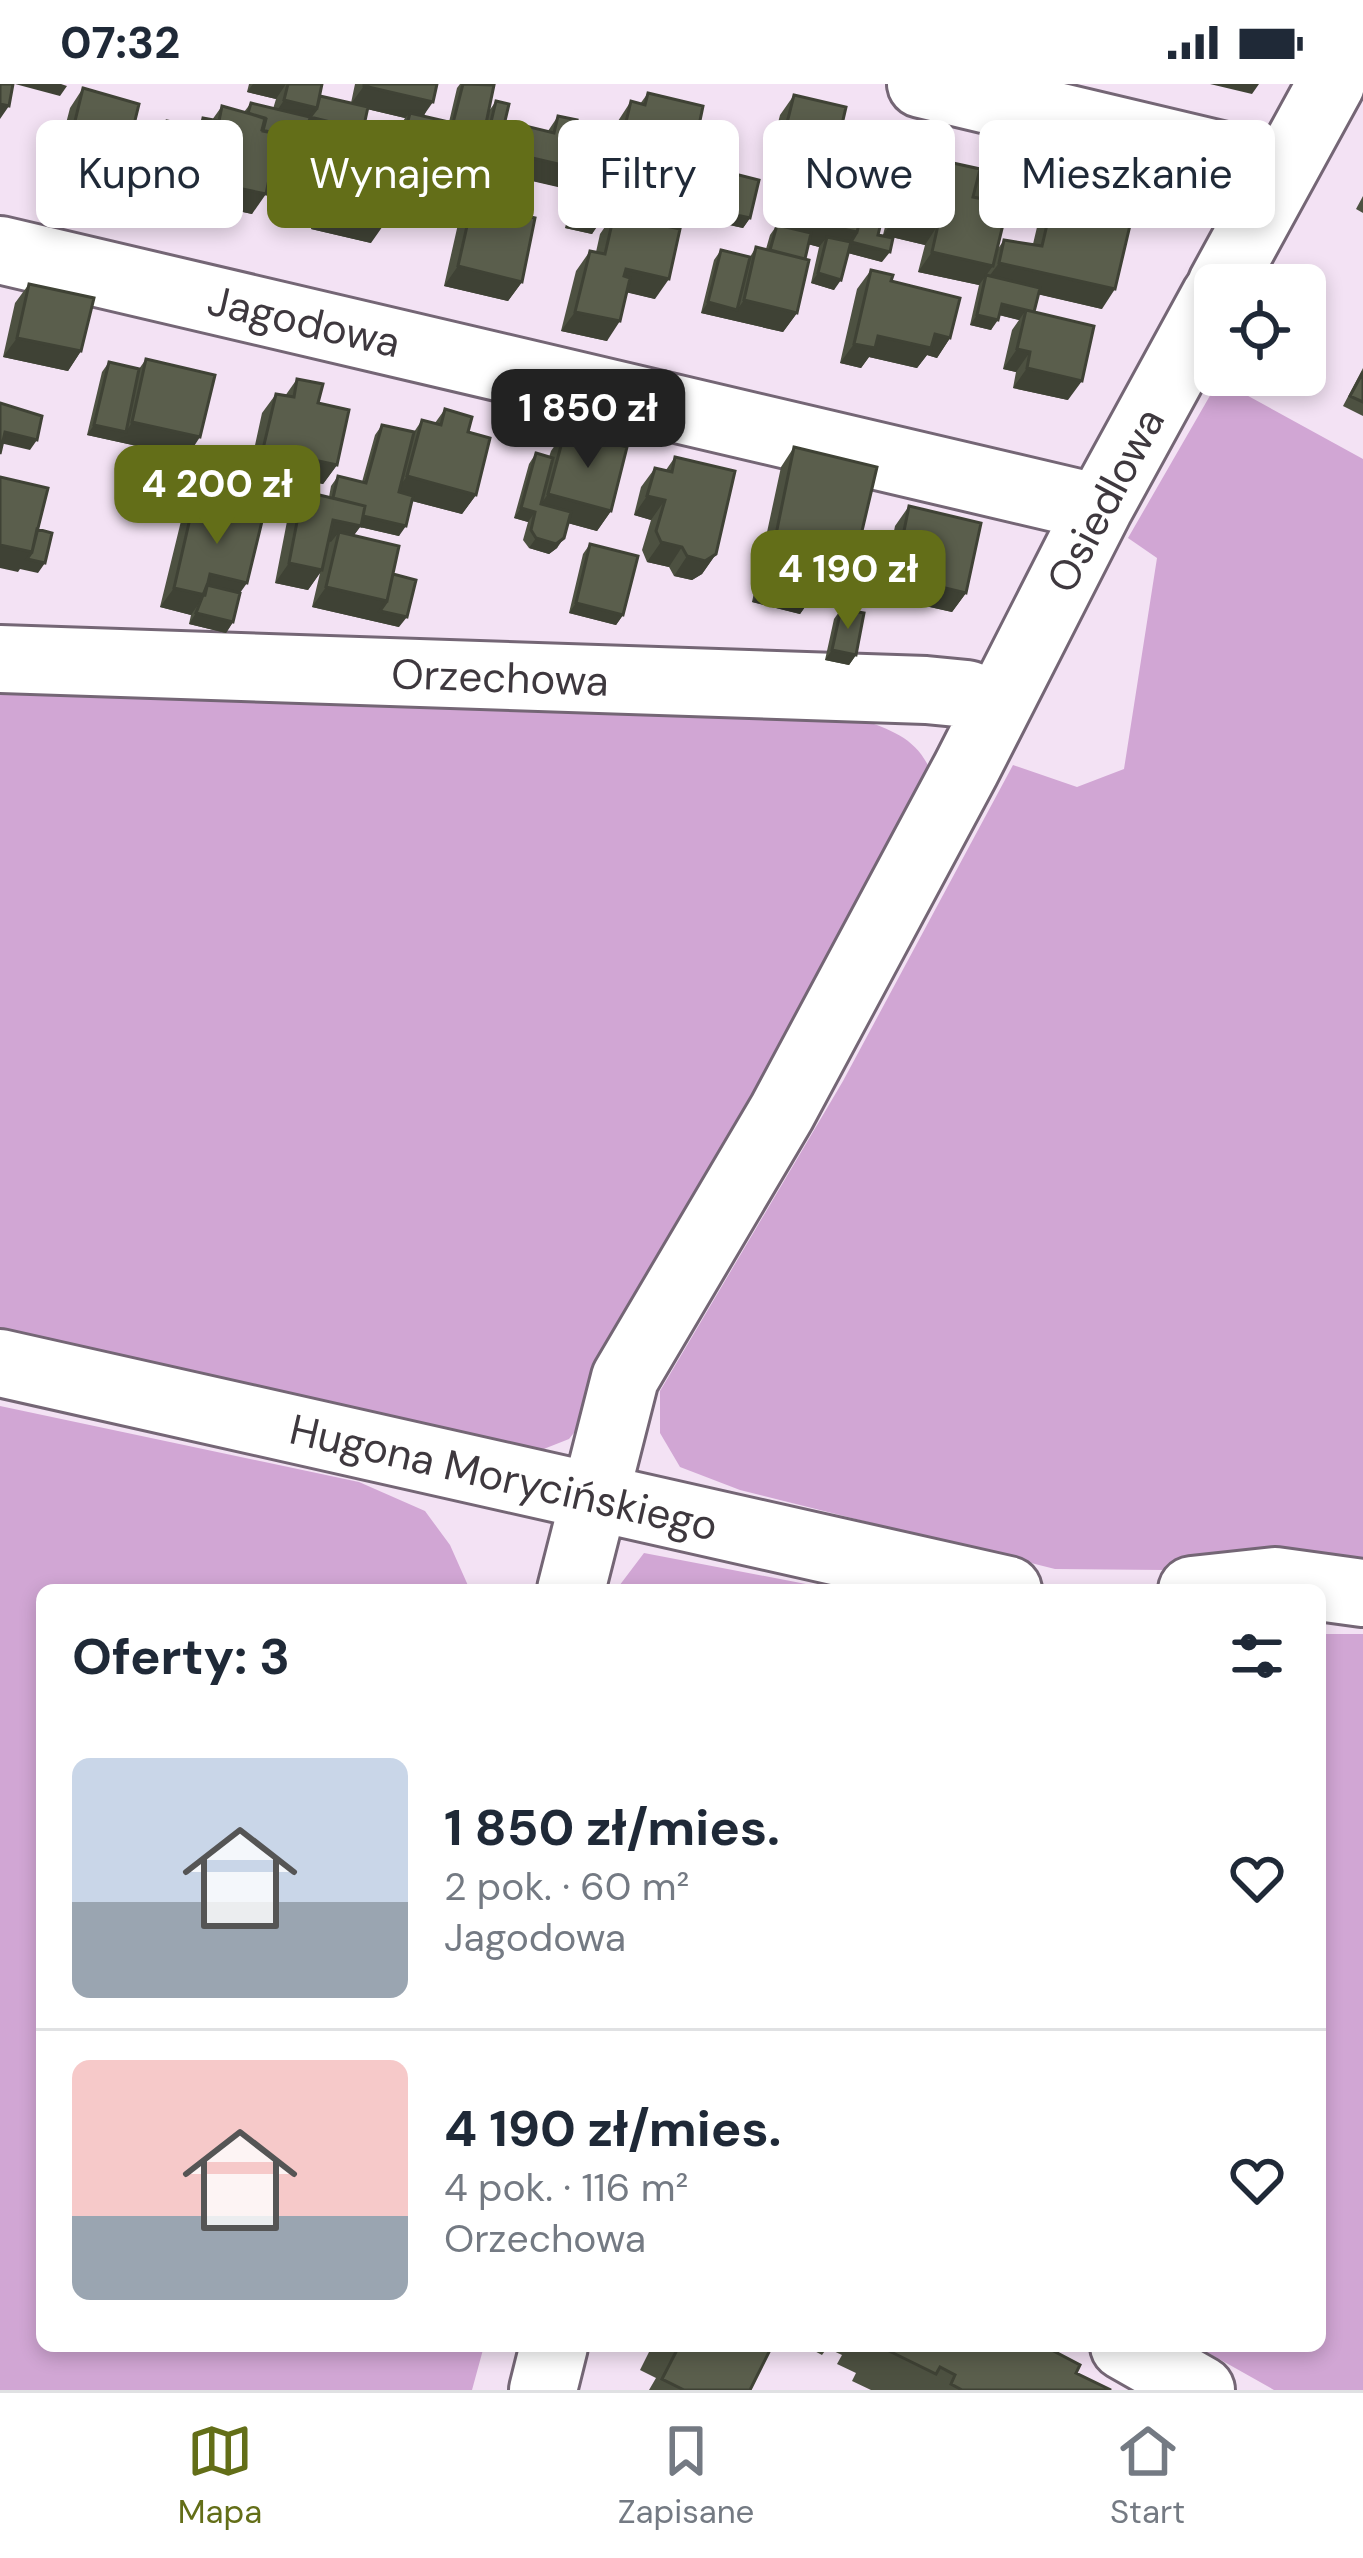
<!DOCTYPE html>
<html lang="pl">
<meta charset="utf-8">
<style>
:root{--surface:#fff;--page:#f6f6f7;--text:#1f2937;--muted:#747a83;--line:#e0e1e3;--accent:#636e18}
body{margin:0;font-family:"DM Sans",sans-serif;background:var(--page);color:var(--text);height:100vh;display:flex;flex-direction:column;font-size:45px;white-space:nowrap}
*{box-sizing:border-box;margin:0}
p{font-size:39px;color:var(--muted)}
.icon{flex:none;width:66px;height:66px;fill:none;stroke:currentColor;stroke-width:2;stroke-linecap:round;stroke-linejoin:round}
.map{position:relative;flex:1;overflow:hidden}
.panel{position:absolute;left:36px;top:1500px;width:1290px;height:768px;display:flex;flex-direction:column;background:var(--surface);border-radius:18px;box-shadow:0 6px 18px #0003}
.panel>*{flex:none}
.hud{position:absolute;left:36px;top:36px;width:1293px;height:108px;display:flex;gap:24px}
.controls{position:absolute;left:1194px;top:180px;display:grid;gap:24px}
.controls a{display:grid;place-items:center;width:132px;height:132px;border-radius:18px;background:var(--surface);box-shadow:0 6px 18px #0003;font-size:60px}
.price{position:absolute;translate:-50% -102px;padding:0 27px;border-radius:24px;background:var(--accent);color:#fff;font-size:39px;line-height:78px;filter:drop-shadow(0 3px 6px #0008)}
.price::after{content:'';position:absolute;left:50%;top:72px;width:36px;height:27px;margin-left:-18px;background:inherit;clip-path:polygon(0 0,100% 0,50% 100%)}
.price.active{background:#222;color:#fff}
ul{padding:0;list-style:none}
li{display:flex;align-items:center;gap:36px;height:300px;padding:0 36px}
li+li{border-top:3px solid var(--line)}
li span{display:grid;place-items:center;flex:none;width:336px;height:240px;border-radius:18px;color:#555}
li>.icon{margin-inline-start:auto}
span .icon{width:144px;height:144px;fill:#fffc;stroke-width:1}
li b{font-size:51px}
h2{display:flex;justify-content:space-between;align-items:center;height:144px;padding:0 36px;font-size:51px}
.chip{padding:0 42px;border-radius:18px;background:var(--surface);box-shadow:0 6px 18px #0003;font-size:42px;line-height:108px}
.chip.active{background:var(--accent);color:#fff}
.status{display:flex;justify-content:space-between;align-items:center;height:84px;padding:0 60px;background:var(--surface);direction:ltr}
.status svg{height:33px;fill:currentColor}
.tabs{display:flex;justify-content:space-around;align-items:center;height:168px;border-top:3px solid var(--line);background:var(--surface);font-size:33px;color:var(--muted)}
.tabs a{display:grid;justify-items:center;gap:6px}
.tabs .active{color:var(--accent)}
.map>svg:first-child{display:block}
</style>
<div class="status"><b>07:32</b><svg viewBox="0 0 49 12"><path d="M0 12V9h3v3zM5 12V6h3v6zM10 12V3h3v9zM15 12V0h3v12zM26 1h20v11H26zM47 4h2v5h-2z"/></svg></div>
<div class="map">
<svg width="1363" height="2306" viewBox="0 0 1363 2306">
<rect width="100%" height="100%" fill="#f3e2f4"/>
<!-- green -->
<path fill="#d1a6d4" d="M1219,296L1363,375V1488L1055,1485L740,1406L680,1383L660,1349V1307L843,997L1013,681L1077,703L1124,685L1157,474L1128,454Z
M0,601L860,635C894,647 918,655 932,690L581,1340L569,1355L526,1372L0,1256Z
M0,1322L359,1398L425,1427L450,1461L470,1506H42V2262H484L472,2306H0Z
M644,1469L837,1506H616Z
M1320,1550H1363V2306H1274L1196,2262H1320Z"/>
<g fill="none" stroke-linecap="round" stroke-linejoin="round">
<defs>
<path id="minor" d="M921,0L1284,86
M0,166L1099,424
M1221,201L1331,0
M0,575L926,606L967,610L998,621
M0,1279L1008,1506
M571,1506L625,1294L782,1028L966,685L1099,424L1215,212
M1192,1506L1275,1497L1363,1509
M1124,2262L1201,2306
M543,2306L554,2262"/>
</defs>
<!-- minor casing -->
<use href="#minor" stroke="#746675" stroke-width="72"/>
<!-- minor -->
<use href="#minor" stroke="#fff" stroke-width="66"/>
</g>
<!-- wall -->
<path fill="#4d5141" d="M249,0H322L320,12L351,19L355,0H437L424,32L449,38L457,4L460,0H489V27L496,17L505,37L548,47L558,32L573,53L589,57L592,54L612,59L618,37L631,17L640,20L648,9L678,95L618,82L617,89L626,129L623,133L655,215L627,208L607,257L561,247L576,187L590,167L596,168L600,150L609,137L600,135L592,150L565,144L574,106L494,88L489,108L482,118L458,113L455,117L402,104L410,69L396,65L402,39L405,34L367,25L356,56L308,44L292,89L271,84L252,130L147,107L159,47L167,37L197,43L203,34L212,36L222,22L244,28L251,19L273,25L276,15L247,8Z
M83,4L126,73L112,93L56,78L70,24Z
M794,11L833,79L862,86L871,71L878,151L882,178L848,169L834,206L811,199L819,163L808,160L797,229L783,248L701,229L714,176L721,166L750,173L756,163L766,165L770,151L777,141L792,144L808,96L766,86L780,31Z
M326,61L371,159L311,145L319,113L304,110L312,81Z
M912,70L978,93L992,73L997,166L1004,156L1033,160L1042,122L1056,102L1102,225L1038,210L1033,228L1068,316L1013,304L1016,288L1003,285L1012,246L1019,236L999,231L991,246L970,241L979,201L918,188L925,161L883,151L898,89Z
M723,87L750,134L743,144L707,136L716,97Z
M1363,112V129L1356,125Z
M472,120L522,198L508,217L444,202L458,140Z
M871,186L891,197L950,254L937,274L927,271L917,284L869,273L861,284L840,279L857,205Z
M29,200L81,267L68,287L3,273L15,219Z
M146,275L187,373L87,351L102,288L109,278L139,285Z
M1363,284V332L1343,322Z
M297,295L318,319L337,381L323,400L250,384L262,329L276,310L285,312Z
M445,325L468,348L476,411L462,430L412,417L399,452L360,443L354,451L393,490L399,543L312,523L320,489L308,506L275,499L289,427L303,407L329,413L331,402L338,392L362,398L375,351L382,341L414,348L422,336L435,339Z
M565,347L611,427L597,447L568,439L557,464L549,470L529,464L523,456L528,438L514,434L529,380L536,369L549,373L551,367Z
M794,363L858,464L844,483L837,481L825,498L818,496L814,510L800,530L752,518L781,383Z
M675,373L716,470L702,490L692,496L674,492L669,483L647,478L642,466L651,436L634,431L641,403L655,384L666,386Z
M153,383L205,420L240,509L233,538L226,549L189,540L191,531L160,523L181,437L187,427L169,422L162,433L137,427L146,393Z
M909,422L966,509L952,528L881,512L895,442Z
M590,460L623,531L616,541L569,529L583,470Z
M841,525L856,571L849,581L825,576L834,535Z
M652,2262H772L750,2306H649L656,2294L640,2286Z
M805,2262H1044L1076,2289L1111,2306H871L852,2297L856,2289L837,2280L842,2271L827,2264L822,2271Z"/>
<!-- shaded-wall -->
<path fill="#3f4235" d="M15,0H61L67,2L60,12Z
M253,0H286L276,15L247,8Z
M1210,0H1259L1252,10Z
M364,2L433,18L419,38L410,29L405,34L350,21Z
M284,16L317,24L303,43L271,36Z
M0,20L9,22L0,35Z
M310,33L363,46L356,56L303,43Z
M403,55L418,59L410,69L396,65Z
M70,58L126,73L112,93L56,78Z
M621,59L692,75L678,95L607,79Z
M485,63L588,87L575,107L471,83Z
M780,67L822,77L808,96L766,86Z
M274,73L300,79L292,89L267,83Z
M318,90L332,94L319,113L304,110Z
M190,94L266,110L252,130L147,107L154,97L184,104Z
M410,94L463,102L489,108L482,118L458,113L455,117L402,104Z
M602,124L626,129L619,139L614,131L609,137L595,134Z
M325,125L385,139L371,159L311,145Z
M714,126L750,134L743,144L707,136Z
M897,131L938,141L925,161L883,151Z
M572,134L599,140L592,150L565,144Z
M802,136L857,148L844,168L827,153L819,163L788,155Z
M851,158L890,168L882,178L844,168Z
M932,168L993,182L979,201L918,188Z
M999,179L1115,205L1102,225L985,198Z
M458,182L522,198L508,217L444,202Z
M626,185L669,195L655,215L612,205Z
M818,189L841,196L834,206L811,199Z
M744,216L797,229L783,248L701,229L708,218L737,226Z
M1002,220L1034,228L1026,226L1019,236L995,230Z
M575,228L620,237L607,257L561,247Z
M977,231L998,236L991,246L970,241Z
M935,250L950,254L937,274L927,271L917,284L869,273L861,284L840,279L854,260L878,252Z
M17,254L81,267L68,287L3,273Z
M1017,265L1030,268L1016,288L1003,285Z
M1027,284L1082,297L1068,316L1013,304Z
M132,338L200,353L187,373L87,351L94,341L126,348Z
M5,348L37,356L30,366L0,359Z
M263,365L337,381L323,400L250,384Z
M407,392L476,411L462,430L393,412Z
M548,410L611,427L597,447L534,430Z
M172,412L205,419L194,417L187,427L165,422Z
M647,412L665,416L651,436L634,431Z
M144,417L169,423L162,433L137,427Z
M521,424L535,428L528,438L514,434Z
M331,425L406,442L399,452L360,443L349,458L339,448L331,458L320,456Z
M536,454H564L557,464L549,470L529,464Z
M661,458L682,463L669,483L647,478Z
M844,460L858,464L844,483L837,481L825,498L809,493L823,474Z
M0,461L32,468L45,479L38,489L20,485L18,488L0,484Z
M716,470L702,490L692,496L674,492L687,472Z
M289,479L322,486L308,506L275,499Z
M210,490L247,499L233,519L204,512L191,531L160,523L174,504Z
M895,492L966,509L952,528L881,512Z
M766,499L814,510L800,530L752,518Z
M326,503L387,517L373,537L312,523Z
M576,519L623,531L616,541L569,529Z
M380,527L407,533L399,543L373,537Z
M196,529L233,538L226,549L189,540Z
M832,566L856,571L849,581L825,576Z"/>
<!-- building -->
<path fill="#5a5e4c" stroke="#3f4235" stroke-width="3" d="M0,0H13L9,22L0,20Z
M288,0H322L317,24L284,16Z
M364,0H437L433,18L364,2Z
M463,0L494,1L479,73L496,77L489,108L463,102L462,107L410,94L418,59L403,55L410,29L453,39Z
M83,4L139,20L126,73L70,58Z
M648,9L703,22L692,75L621,59L631,17L645,21Z
M794,11L846,23L833,79L872,89L857,148L802,136L822,77L780,67Z
M320,12L368,23L363,46L310,33L317,24Z
M496,17L509,20L505,37L554,49L558,32L577,36L573,53L595,58L588,87L485,63Z
M251,19L310,33L300,79L274,73L278,50L263,47L266,35L248,29Z
M222,22L265,34L262,46L278,50L266,110L190,94L203,34L219,37Z
M167,37L197,43L184,104L154,97Z
M592,54L616,60L613,73L620,75L617,89L636,93L626,129L602,124L599,140L572,134L581,97L588,87L595,58L591,57Z
M326,61L398,79L385,139L325,125L332,94L318,90Z
M912,70L980,85L973,113L988,116L989,111L984,110L992,73L1018,78L993,182L932,168L938,141L897,131Z
M871,71L896,77L878,151L893,154L890,168L851,158L857,148L872,89L867,88Z
M723,87L759,96L750,134L714,126Z
M1056,102L1135,120L1115,205L999,179L1004,156L1042,162Z
M472,120L535,134L522,198L458,182Z
M614,131L680,145L669,195L626,185L624,192L630,194L620,237L575,228L590,167L605,170Z
M777,141L811,149L805,175L770,166Z
M827,153L851,158L841,196L818,189Z
M756,163L809,176L797,229L744,216Z
M721,166L750,173L737,226L708,218Z
M871,186L893,191L891,197L960,214L950,254L935,250L931,264L878,252L875,264L854,260Z
M986,191L1040,204L1034,228L1002,220L998,236L977,231Z
M29,200L94,214L81,267L17,254Z
M1026,226L1094,242L1082,297L1027,284L1030,268L1017,265Z
M146,275L215,291L200,353L132,338Z
M109,278L139,285L126,348L94,341Z
M1363,288V318L1350,312Z
M297,295L323,300L318,319L349,326L337,381L263,365L276,310L294,313Z
M0,319L42,332L37,356L5,348L0,370Z
M445,325L472,333L468,348L490,354L476,411L407,392L422,336L441,341Z
M382,341L414,348L399,408L413,412L406,442L363,432L365,422L333,414L338,392L366,399Z
M565,347L627,363L611,427L548,410Z
M794,363L877,383L858,464L844,460L839,478L823,474L814,510L766,499Z
M536,369L553,374L541,420L571,428L564,454L556,460L536,454L531,446L535,428L521,424Z
M675,373L735,387L716,470L705,477L687,472L682,463L661,458L656,447L665,416L647,412L655,384L672,388Z
M153,383L211,397L205,419L172,412L169,423L144,417Z
M0,393L48,404L32,468L0,461Z
M303,407L365,422L361,442L333,436L322,486L289,479Z
M194,417L263,433L247,499L210,490L205,511L174,504Z
M909,422L981,439L966,509L895,492Z
M37,445L52,449L45,479L27,475L32,468Z
M339,448L399,462L387,517L326,503Z
M590,460L638,472L623,531L576,519Z
M393,490L416,496L407,533L380,527L387,517Z
M207,501L240,509L233,538L196,529Z
M841,525L864,529L856,571L832,566Z
M679,2262H772L750,2306H684L662,2295Z
M879,2262H1044L1080,2281L1076,2289L1111,2306H962L951,2300L955,2291L940,2283L936,2290Z"/>
<g text-anchor="middle" stroke-width="12" stroke-linejoin="round" paint-order="stroke">
<!-- street labels -->
<g font-size="42" fill="#3e383e" stroke="#fff">
<text transform="translate(304 237) rotate(13)" y="15">Jagodowa</text>
<text transform="translate(1105 416) rotate(-62)" y="15">Osiedlowa</text>
<text transform="translate(500 593) rotate(2)" y="15">Orzechowa</text>
<text transform="translate(504 1393) rotate(13)" y="15">Hugona Morycińskiego</text>
</g>
</g>
</svg>
<div class="controls">
<a><svg class="icon" aria-label="locate" viewBox="0 0 24 24"><circle cx="12" cy="12" r="6"/><path d="M12 2v4M12 18v4M2 12h4M18 12h4"/></svg></a>
</div>
<b class="price active" style="left:588px;top:387px">1 850 zł</b>
<b class="price" style="left:217px;top:463px">4 200 zł</b>
<b class="price" style="left:848px;top:548px">4 190 zł</b>
<div class="hud">
<a class="chip">Kupno</a>
<a class="chip active">Wynajem</a>
<a class="chip">Filtry</a>
<a class="chip">Nowe</a>
<a class="chip">Mieszkanie</a>
</div>
<section class="panel">
<h2>Oferty: 3<svg class="icon" aria-label="filters" viewBox="0 0 24 24"><path d="M4 7h16M4 17h16"/><circle cx="9" cy="7" r="2"/><circle cx="15" cy="17" r="2"/></svg></h2>
<ul>
<li><span style="background:linear-gradient(#c9d6e8 60%,#9aa5b1 0)"><svg class="icon" aria-label="home" viewBox="0 0 24 24"><path d="M3 11l9-7 9 7M6 9v11h12V9"/></svg></span><div><b>1 850 zł/mies.</b><p>2 pok. · 60 m²</p><p>Jagodowa</p></div><svg class="icon" aria-label="heart" viewBox="0 0 24 24"><path d="M12 20l-8-8c-3-5 5-10 8-4 3-6 11-1 8 4z"/></svg></li>
<li><span style="background:linear-gradient(#f6c9c9 65%,#9aa5b1 0)"><svg class="icon" aria-label="home" viewBox="0 0 24 24"><path d="M3 11l9-7 9 7M6 9v11h12V9"/></svg></span><div><b>4 190 zł/mies.</b><p>4 pok. · 116 m²</p><p>Orzechowa</p></div><svg class="icon" aria-label="heart" viewBox="0 0 24 24"><path d="M12 20l-8-8c-3-5 5-10 8-4 3-6 11-1 8 4z"/></svg></li>
</ul>
</section>
</div>
<nav class="tabs">
<a class="active"><svg class="icon" aria-label="map" viewBox="0 0 24 24"><path d="M3 6l6-2 6 2 6-2v14l-6 2-6-2-6 2zM9 4v14M15 6v14"/></svg>Mapa</a>
<a><svg class="icon" aria-label="saved" viewBox="0 0 24 24"><path d="M7 4h10v16l-5-4-5 4z"/></svg>Zapisane</a>
<a><svg class="icon" aria-label="home" viewBox="0 0 24 24"><path d="M3 11l9-7 9 7M6 9v11h12V9"/></svg>Start</a>
</nav>
